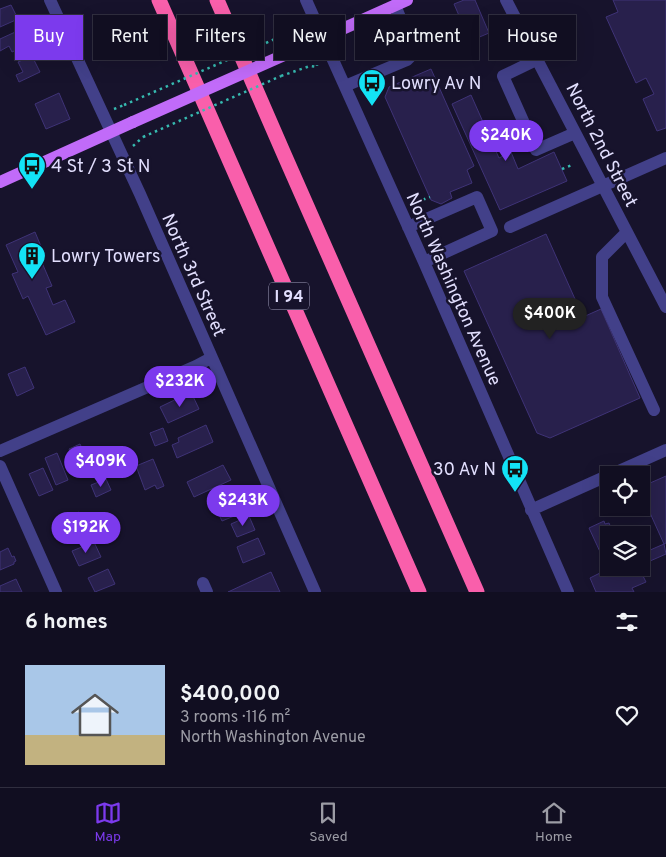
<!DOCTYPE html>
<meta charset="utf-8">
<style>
:root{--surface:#110e21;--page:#1a172a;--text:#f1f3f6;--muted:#9c9ca5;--line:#302e3f;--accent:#7c3aed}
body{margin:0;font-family:Overpass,sans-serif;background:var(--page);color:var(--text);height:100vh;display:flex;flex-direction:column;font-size:19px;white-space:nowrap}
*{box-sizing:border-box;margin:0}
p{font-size:16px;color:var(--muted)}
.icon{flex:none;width:28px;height:28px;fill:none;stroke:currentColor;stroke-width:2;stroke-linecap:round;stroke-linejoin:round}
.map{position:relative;height:592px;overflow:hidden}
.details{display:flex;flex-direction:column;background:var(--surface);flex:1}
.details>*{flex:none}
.top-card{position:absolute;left:15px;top:15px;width:636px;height:45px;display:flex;gap:10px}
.controls{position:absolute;left:600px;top:466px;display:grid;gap:10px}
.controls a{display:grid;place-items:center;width:50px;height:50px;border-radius:0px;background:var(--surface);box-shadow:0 5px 20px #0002,0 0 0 1px var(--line);font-size:25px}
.price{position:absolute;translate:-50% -42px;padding:0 11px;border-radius:18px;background:var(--accent);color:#fff;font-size:16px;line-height:32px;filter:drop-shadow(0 1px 2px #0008)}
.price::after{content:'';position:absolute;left:50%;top:30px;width:15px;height:11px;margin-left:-8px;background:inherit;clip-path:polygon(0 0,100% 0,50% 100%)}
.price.active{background:#222;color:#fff}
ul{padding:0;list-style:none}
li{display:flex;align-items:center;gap:15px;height:125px;padding:0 25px}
li span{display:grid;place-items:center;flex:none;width:140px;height:100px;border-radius:0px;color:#555}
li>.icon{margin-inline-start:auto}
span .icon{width:60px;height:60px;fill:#fffc;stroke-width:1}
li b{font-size:21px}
h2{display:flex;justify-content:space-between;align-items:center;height:60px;padding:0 25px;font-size:21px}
.chip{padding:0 18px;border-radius:0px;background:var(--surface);box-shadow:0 5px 20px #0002,0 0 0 1px var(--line);font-size:18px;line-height:45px}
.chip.active{background:var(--accent);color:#fff}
.tabs{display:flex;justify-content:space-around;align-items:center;height:70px;border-top:1px solid var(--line);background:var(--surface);font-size:14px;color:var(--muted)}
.tabs a{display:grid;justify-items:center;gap:2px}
.tabs .active{color:var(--accent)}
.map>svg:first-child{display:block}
</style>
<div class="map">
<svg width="666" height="592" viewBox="0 0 666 592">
<rect width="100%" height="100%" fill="#17132c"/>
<!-- building -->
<path fill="#28204c" stroke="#3f3377" d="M464,0H475L489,33L470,41L454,4Z
M613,0H666V128L657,131L643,99L654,94L646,78L636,83L606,17L618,12Z
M11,5L18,19L0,27V9Z
M24,28L31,43L12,52L9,46L0,51V39Z
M32,56L40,72L19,82L16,75L23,72L18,62Z
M431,69L474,166L467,170L472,183L450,192L452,198L441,204L431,200L385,97L389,87Z
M59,93L70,119L46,129L35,104Z
M471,95L499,158L511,152L518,169L554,152L567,181L500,210L452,104Z
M35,232L45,256L40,258L52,286L46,288L53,305L65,300L75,322L46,335L28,296L23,299L12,274L18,272L6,245Z
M546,234L583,317L601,309L640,398L550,438L537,433L464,271Z
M25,367L34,388L17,396L8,374Z
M191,392L199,409L168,423L160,407Z
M206,425L213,442L177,458L172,445L179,442L178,438Z
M163,428L168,441L155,446L150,433Z
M80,444L92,470L81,476L69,449Z
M57,453L68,480L56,485L45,458Z
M153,459L164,486L157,489L155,485L145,490L136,466Z
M223,465L231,480L194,497L187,482Z
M43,468L53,490L39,496L29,474Z
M666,476V543L664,544L641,493V487Z
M106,479L111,490L96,497L91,485Z
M237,496L244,512L222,521L215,506Z
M79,512L86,527L66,537L59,522Z
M249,516L255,530L237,537L231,524Z
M604,521L605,524L609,523L614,535H609V568H639L646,582L632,588L634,592H596L590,578L608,569L589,528Z
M258,538L265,554L243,563L237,547Z
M94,542L101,557L79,566L72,551Z
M664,544L666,554L641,565V554Z
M8,548L12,557L14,556L16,561L14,562V564L0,570V552Z
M108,569L115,584L95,592L88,578Z
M271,572L280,592H228Z
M16,579L22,592H0V586Z"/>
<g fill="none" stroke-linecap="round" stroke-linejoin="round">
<!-- path -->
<path stroke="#36bab0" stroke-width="2.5" stroke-dasharray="2.5 4" stroke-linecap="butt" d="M266,43L294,30L297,25L299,26
M281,76L310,66L317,67V65
M114,109L124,105
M133,146L143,137
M562,169L572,165
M417,202L430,197"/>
<!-- minor -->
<path stroke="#424089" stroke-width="12" d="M50,0L140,194L315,592
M306,0L424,262L568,592
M506,0L666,307
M538,59L503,76L536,150L575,133
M345,86L407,60L413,54L411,45L395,5
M408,227L477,197L492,231L424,262
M510,227L666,158
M627,232L602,257V297L654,410
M0,451L196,366L211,358
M0,466L56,592
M610,475L666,450
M531,510L609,475
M203,583L207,592"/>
<!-- major -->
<path stroke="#c16bf9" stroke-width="12" d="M291,52L407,0
M0,182L133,122"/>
<!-- highway -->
<path stroke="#f95fab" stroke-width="15" d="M159,0L419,592
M217,0C302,198 391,394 477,592"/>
<!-- path-bridge -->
<path stroke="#36bab0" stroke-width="2.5" stroke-dasharray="2.5 4" stroke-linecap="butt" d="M124,105L266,43
M143,137L281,76"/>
<!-- major-bridge -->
<path stroke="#c16bf9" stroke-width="12" d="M133,122L291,52"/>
</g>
<!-- icons -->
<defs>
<symbol id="bus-pin" viewBox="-11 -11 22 30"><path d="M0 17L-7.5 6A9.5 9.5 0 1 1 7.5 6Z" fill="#13e3f6" stroke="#17132c"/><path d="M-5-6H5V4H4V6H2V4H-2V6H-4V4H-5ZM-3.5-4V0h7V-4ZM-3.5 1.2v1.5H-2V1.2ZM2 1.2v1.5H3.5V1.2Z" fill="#111"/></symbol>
<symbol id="building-pin" viewBox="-11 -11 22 30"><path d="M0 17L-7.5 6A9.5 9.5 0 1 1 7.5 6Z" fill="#13e3f6" stroke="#17132c"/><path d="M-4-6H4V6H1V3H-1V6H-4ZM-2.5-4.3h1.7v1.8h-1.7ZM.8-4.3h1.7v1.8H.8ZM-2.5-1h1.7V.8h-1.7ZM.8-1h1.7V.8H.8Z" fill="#111"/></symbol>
</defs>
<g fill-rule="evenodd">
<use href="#bus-pin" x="356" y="67" width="32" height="43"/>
<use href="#bus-pin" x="16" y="150" width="32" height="43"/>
<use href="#building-pin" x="16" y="240" width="32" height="43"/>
<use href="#bus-pin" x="499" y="453" width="32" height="43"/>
</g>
<g text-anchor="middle" stroke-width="5" stroke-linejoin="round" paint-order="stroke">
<!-- shield labels -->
<rect fill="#17132c" stroke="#a5a2bf" stroke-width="1" x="269" y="282.5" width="40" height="27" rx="4"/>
<g font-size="16" font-weight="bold" fill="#e2dffe">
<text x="289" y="302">I 94</text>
</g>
<!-- poi labels -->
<g font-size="18" fill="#e2dffe" stroke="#17132c" text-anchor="start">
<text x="391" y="89">Lowry Av N</text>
<text x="51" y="172">4 St / 3 St N</text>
<text x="51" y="262">Lowry Towers</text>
<text x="496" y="475" text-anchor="end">30 Av N</text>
</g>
<!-- street labels -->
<g font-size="18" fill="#e2dffe" stroke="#17132c">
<text transform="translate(602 145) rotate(63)" y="6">North 2nd Street</text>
<text transform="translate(194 275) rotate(66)" y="6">North 3rd Street</text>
<text transform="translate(454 289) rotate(66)" y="6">North Washington Avenue</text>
</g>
</g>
</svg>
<div class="controls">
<a><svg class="icon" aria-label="locate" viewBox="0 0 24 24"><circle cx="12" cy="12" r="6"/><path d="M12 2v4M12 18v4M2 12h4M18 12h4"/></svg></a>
<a><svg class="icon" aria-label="layers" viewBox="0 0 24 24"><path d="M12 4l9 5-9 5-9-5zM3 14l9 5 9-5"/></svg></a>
</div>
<b class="price" style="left:506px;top:162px">$240K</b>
<b class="price active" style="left:550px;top:340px">$400K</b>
<b class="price" style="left:180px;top:408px">$232K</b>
<b class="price" style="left:101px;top:488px">$409K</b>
<b class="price" style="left:243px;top:527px">$243K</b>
<b class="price" style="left:86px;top:554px">$192K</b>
<div class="top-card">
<a class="chip active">Buy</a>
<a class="chip">Rent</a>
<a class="chip">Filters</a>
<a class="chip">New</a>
<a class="chip">Apartment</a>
<a class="chip">House</a>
</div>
</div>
<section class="details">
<h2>6 homes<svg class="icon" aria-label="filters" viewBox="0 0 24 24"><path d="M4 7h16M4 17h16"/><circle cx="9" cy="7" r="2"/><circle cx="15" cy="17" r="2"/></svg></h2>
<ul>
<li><span style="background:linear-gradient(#a9c7e8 70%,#c2b280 0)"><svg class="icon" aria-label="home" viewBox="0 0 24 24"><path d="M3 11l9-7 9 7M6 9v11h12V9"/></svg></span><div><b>$400,000</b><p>3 rooms · 116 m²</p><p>North Washington Avenue</p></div><svg class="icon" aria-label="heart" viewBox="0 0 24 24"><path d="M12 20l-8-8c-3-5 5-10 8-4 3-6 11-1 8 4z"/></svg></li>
</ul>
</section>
<nav class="tabs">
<a class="active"><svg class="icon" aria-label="map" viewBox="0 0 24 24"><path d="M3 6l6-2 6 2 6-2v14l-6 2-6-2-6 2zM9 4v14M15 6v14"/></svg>Map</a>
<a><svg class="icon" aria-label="saved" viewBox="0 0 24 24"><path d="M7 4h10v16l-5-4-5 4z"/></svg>Saved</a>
<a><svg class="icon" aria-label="home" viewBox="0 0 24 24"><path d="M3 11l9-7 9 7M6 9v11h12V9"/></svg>Home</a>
</nav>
